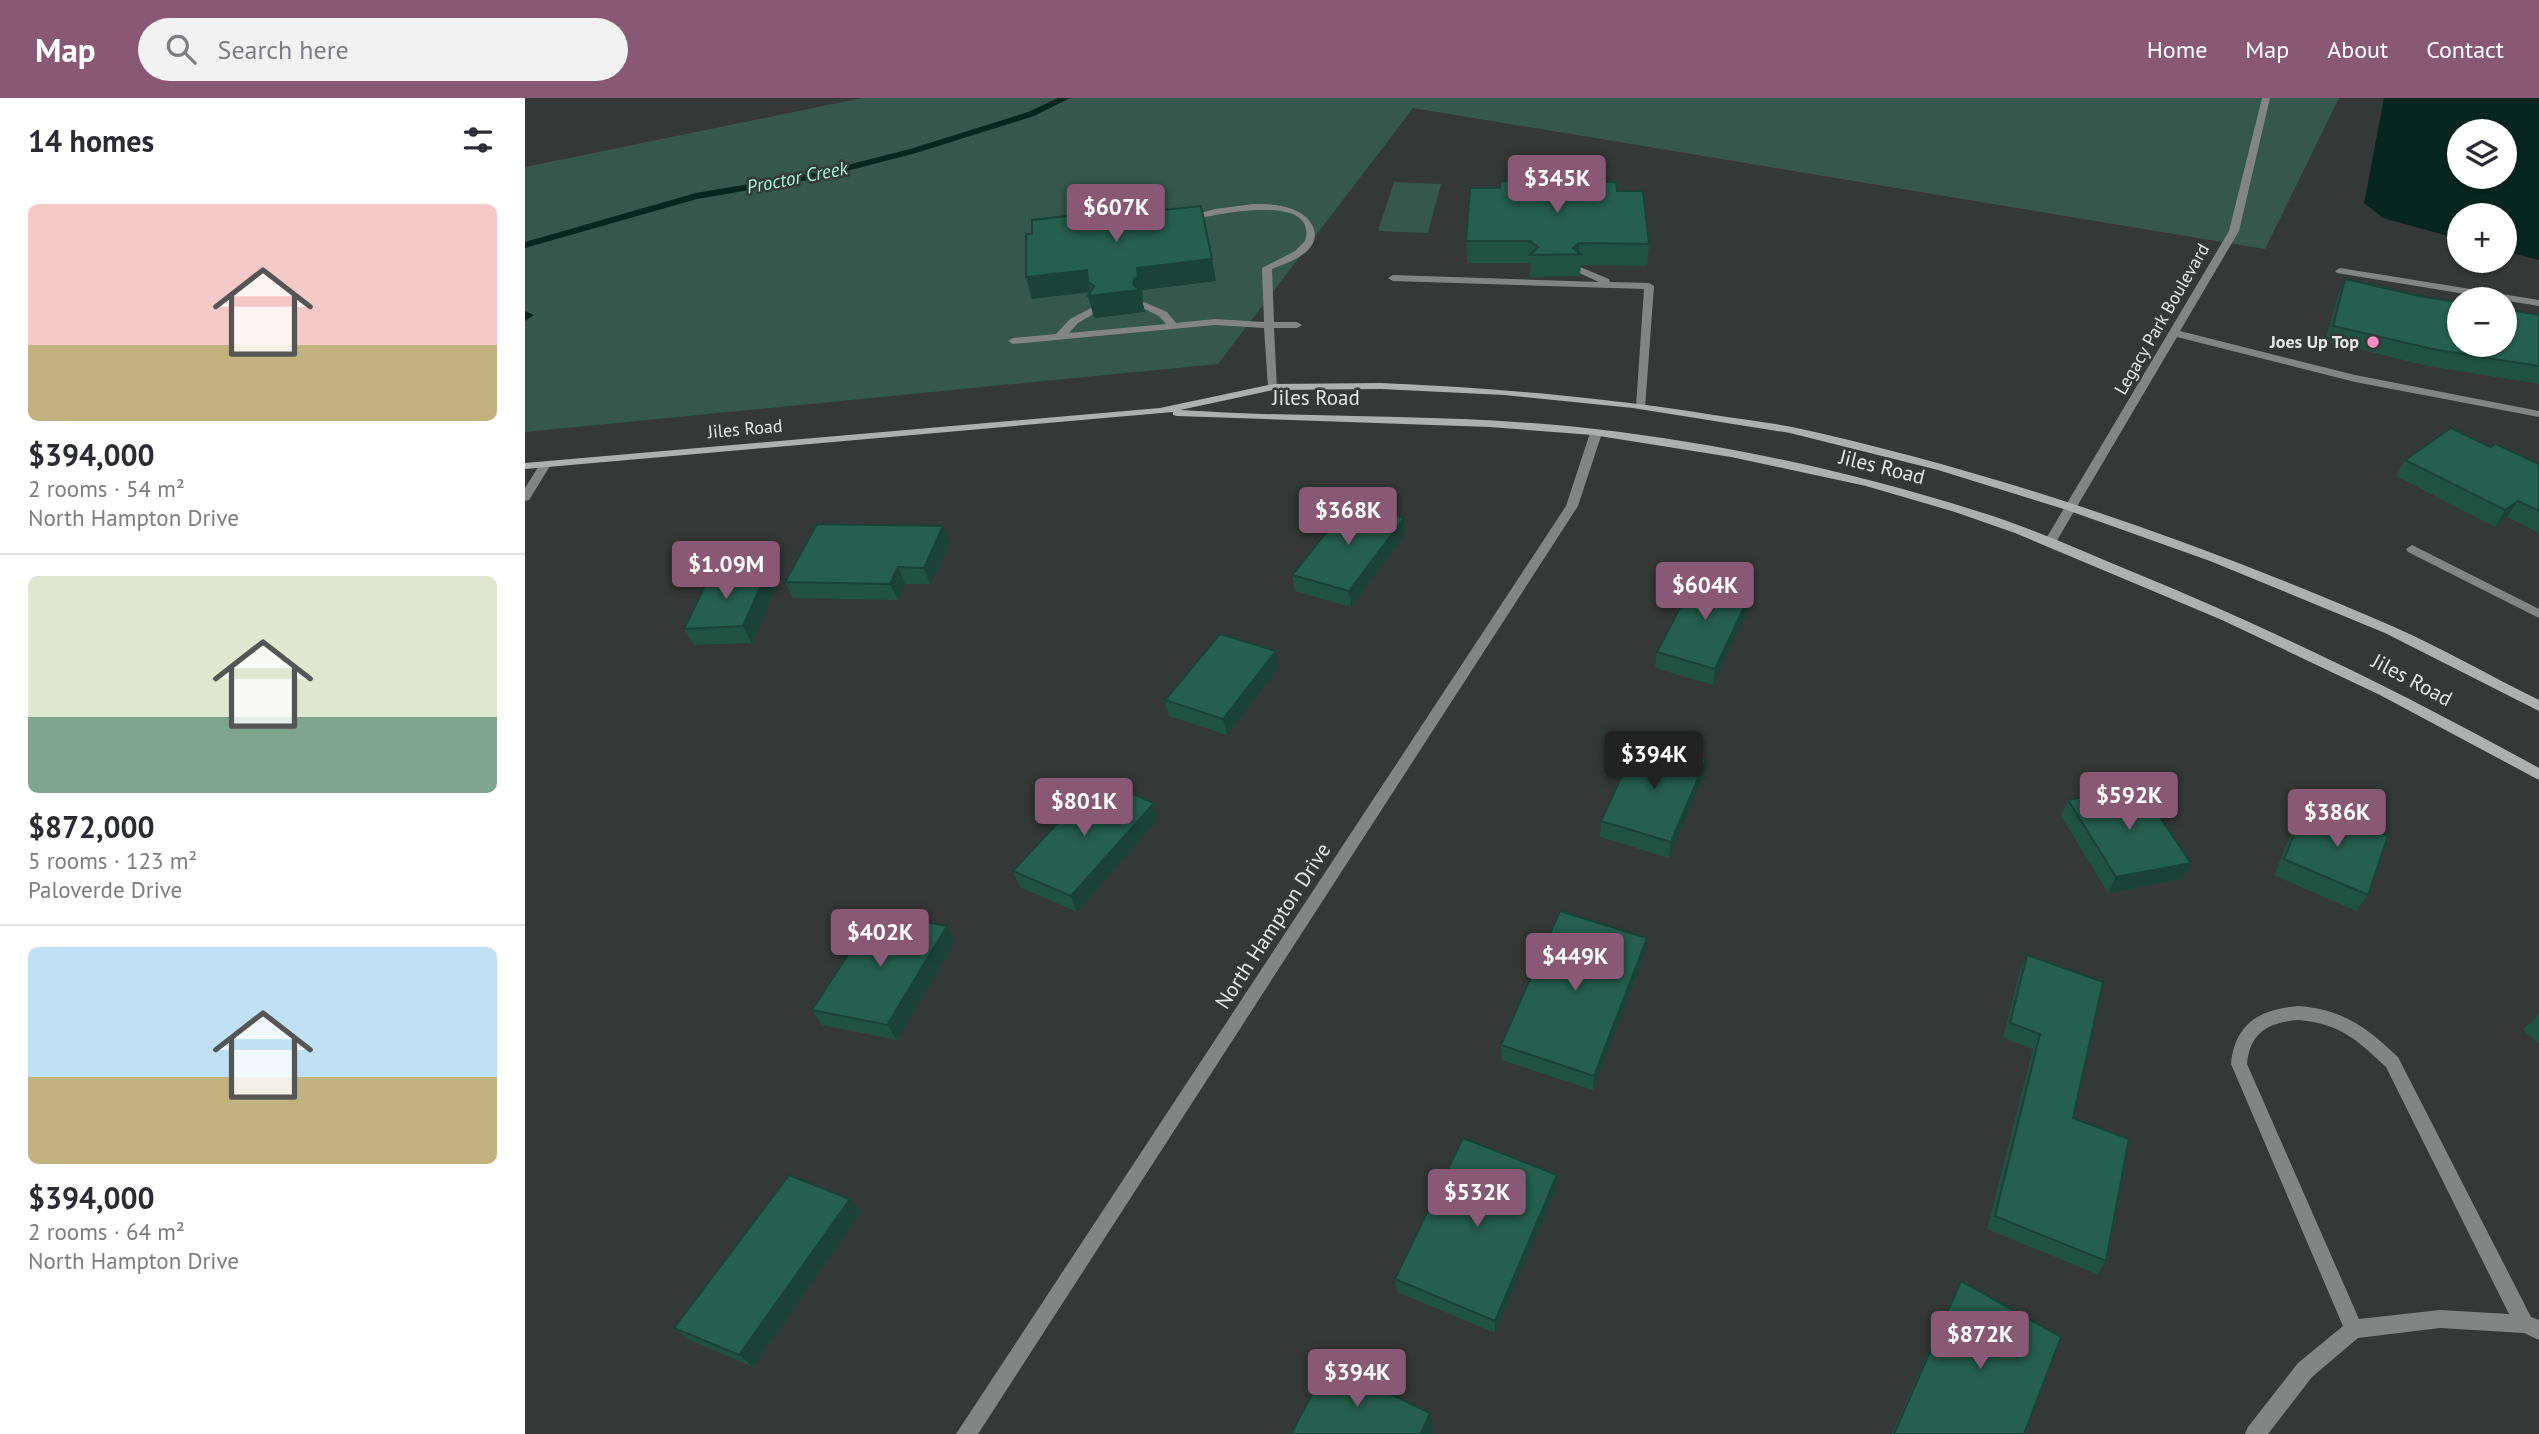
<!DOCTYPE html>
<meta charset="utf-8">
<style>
:root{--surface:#fff;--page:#f2f2f3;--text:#2b2b33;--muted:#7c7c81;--line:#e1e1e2;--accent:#895874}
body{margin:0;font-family:"PT Sans",sans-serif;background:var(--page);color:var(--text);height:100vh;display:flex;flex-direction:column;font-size:26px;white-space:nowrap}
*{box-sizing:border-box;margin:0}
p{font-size:23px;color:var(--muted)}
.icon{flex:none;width:38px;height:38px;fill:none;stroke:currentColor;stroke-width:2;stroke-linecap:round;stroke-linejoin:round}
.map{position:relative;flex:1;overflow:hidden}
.details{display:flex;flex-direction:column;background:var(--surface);width:525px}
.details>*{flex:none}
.buttons{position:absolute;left:1922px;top:21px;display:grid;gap:14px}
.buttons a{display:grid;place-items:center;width:70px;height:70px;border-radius:50%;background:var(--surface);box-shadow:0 2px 5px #0004;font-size:35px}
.price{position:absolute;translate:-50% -60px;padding:0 16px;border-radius:7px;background:var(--accent);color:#fff;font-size:23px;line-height:46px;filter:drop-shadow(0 2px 4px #0008)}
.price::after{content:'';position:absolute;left:50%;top:42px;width:21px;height:16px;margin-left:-10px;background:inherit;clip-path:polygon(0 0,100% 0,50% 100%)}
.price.on{background:#222;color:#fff}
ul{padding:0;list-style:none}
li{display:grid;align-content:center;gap:14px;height:371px;padding:0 28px}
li+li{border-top:2px solid var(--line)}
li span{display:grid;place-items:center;height:217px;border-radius:10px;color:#555}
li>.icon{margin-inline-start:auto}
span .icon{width:126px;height:126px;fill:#fffc;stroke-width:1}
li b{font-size:30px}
h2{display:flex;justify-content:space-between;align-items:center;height:84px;padding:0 28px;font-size:30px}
header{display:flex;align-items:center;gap:42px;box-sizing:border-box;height:98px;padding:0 35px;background:var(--accent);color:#fff}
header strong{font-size:33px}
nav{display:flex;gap:38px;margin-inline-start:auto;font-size:24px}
.search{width:490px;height:63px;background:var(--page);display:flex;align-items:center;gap:18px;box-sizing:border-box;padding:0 24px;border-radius:38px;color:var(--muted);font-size:26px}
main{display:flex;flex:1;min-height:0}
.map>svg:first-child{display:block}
</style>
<header>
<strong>Map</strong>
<div class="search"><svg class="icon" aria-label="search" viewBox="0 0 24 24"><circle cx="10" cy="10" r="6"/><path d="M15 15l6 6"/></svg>Search here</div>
<nav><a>Home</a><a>Map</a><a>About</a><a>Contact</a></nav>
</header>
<main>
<section class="details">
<h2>14 homes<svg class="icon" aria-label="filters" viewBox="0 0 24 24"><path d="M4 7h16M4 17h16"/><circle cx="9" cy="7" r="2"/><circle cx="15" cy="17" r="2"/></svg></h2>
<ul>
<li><span style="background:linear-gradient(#f6c9c9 65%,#c2b280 0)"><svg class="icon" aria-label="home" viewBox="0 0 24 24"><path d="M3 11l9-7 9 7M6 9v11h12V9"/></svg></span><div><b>$394,000</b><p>2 rooms · 54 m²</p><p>North Hampton Drive</p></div></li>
<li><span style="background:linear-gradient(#dfe7d0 65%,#7fa58c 0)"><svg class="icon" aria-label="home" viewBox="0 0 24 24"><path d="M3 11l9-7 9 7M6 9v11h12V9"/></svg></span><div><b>$872,000</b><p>5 rooms · 123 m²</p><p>Paloverde Drive</p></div></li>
<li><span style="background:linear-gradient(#bfe0f5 60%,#c2b280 0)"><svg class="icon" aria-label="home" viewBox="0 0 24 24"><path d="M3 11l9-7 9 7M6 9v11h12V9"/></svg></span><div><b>$394,000</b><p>2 rooms · 64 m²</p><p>North Hampton Drive</p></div></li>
</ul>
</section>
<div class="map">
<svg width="2014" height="1336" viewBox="0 0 2014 1336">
<rect width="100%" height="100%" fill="#343937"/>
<!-- green -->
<path fill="#36574c" d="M337,0H1814L1740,151L888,10L693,266L0,334V69Z
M869,84L916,86L903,135L853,133Z"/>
<!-- water -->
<path fill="#07261d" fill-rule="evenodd" d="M1859,0H2014V162L1979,153V117H1934V141L1858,120L1839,105ZM1934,33H1979V79H1934Z"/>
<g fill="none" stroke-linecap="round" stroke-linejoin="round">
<!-- stream -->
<path fill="#07261d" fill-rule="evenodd" d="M533,0H545L509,18L391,55L295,80L172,101L0,150V144L171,95L295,74L385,51L503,14Z
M0,213L9,217L0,223Z"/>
<!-- lane -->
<path fill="#828584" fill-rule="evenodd" d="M728,106C741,106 755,106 767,111C786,118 799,137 782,153C772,162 759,166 747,171L749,224H772L777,227L772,230H749L752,291L748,292L743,289L739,230L690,227L488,246L483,243L488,240L531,236L545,221L568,209L572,210V214L553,225L544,235L641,226L634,218L616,209V205L619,204L642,214L651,225L690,221L739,224L737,170L770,153L780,143C795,92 683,118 661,123L656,120L690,111Z
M1055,169L1084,181L1085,184L1124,185L1129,188L1120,310H1112L1111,308L1119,191L868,183L863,180L868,177L1074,184L1052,174L1050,172Z
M1887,447L2014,511V520L1883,454L1881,451Z"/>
<!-- street -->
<path fill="#828584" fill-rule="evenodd" d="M1737,0H1745L1714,133L1655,233L1830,277L2014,313V319L1830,284L1652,239L1531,444L1529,447H1521L1519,444L1704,133Z
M1815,170L2014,202V208L1812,175L1810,173Z
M1071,332L1077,335L1053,408L453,1336H431L1041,408L1065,335Z
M19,365L25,368L4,402L0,403V390L15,366Z
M1774,908C1819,912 1841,929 1873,959L2006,1219L2014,1222V1242L1999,1235L1915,1230L1833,1240L1787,1279L1743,1336H1720L1723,1329L1773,1265L1818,1228L1706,966C1710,925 1735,911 1774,908ZM1774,922C1816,926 1832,942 1861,969L1984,1216L1915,1212L1834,1221L1722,966C1725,934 1744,924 1774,922Z"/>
<!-- secondary -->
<path fill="#acb0af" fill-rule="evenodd" d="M856,285C968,290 1078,299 1189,317C1215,321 1242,324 1267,329C1473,374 1674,444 1867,528C1917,550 1965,578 2014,602V613L1860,535L1685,463L1542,412L1413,372L1265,335L1108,310L979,297L856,291L748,292L655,312C793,321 933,315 1070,331C1200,346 1330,374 1455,414C1507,430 1557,453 1608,474C1747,531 1882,597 2014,670V682L1855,597L1697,522L1490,435L1430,414L1341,388L1206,359L1068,337L964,329L652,318L648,317V314L0,371V365L635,310L748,286Z"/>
</g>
<!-- wall -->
<path fill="#205242" d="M1092,93L1124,146L1122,168L1056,167L1055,178L1005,179V165H942L941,143Z
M617,114L691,183L617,192L618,202H617L620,214L569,220L565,194L507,201V136Z
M1820,181L1899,199L2014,217V286L1903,268L1800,243L1813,197Z
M1965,349L2014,366V435L1982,419L1970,429L1871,378L1880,362Z
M879,420L880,436L826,509L770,493L767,477Z
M425,444L405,486H380L373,502L268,500L260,484Z
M242,474L250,491L227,545L169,547L159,531Z
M1227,492L1225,508L1188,587L1130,570L1132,554Z
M754,569L702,637L644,618L640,602Z
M1179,677L1144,760L1075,739L1076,723Z
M1543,702L1666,765L1657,781L1583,795L1536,718Z
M629,705L633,721L552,814L495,789L488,773Z
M1782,705L1843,797L1831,813L1749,777L1772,721Z
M422,828L430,844L372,942L297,927L287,912Z
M1122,840L1120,855L1068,992L977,962L976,947Z
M1502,857L1548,1020L1581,1163L1572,1176L1462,1131L1508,951L1478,940L1495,873Z
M2014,916V946L1998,932Z
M1032,1077L1031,1091L970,1235L872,1194L870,1181Z
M325,1101L336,1114L228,1269L164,1242L149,1230Z
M1436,1183L1499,1336H1367L1429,1196Z"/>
<!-- shaded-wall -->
<path fill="#1a4236" d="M1054,145V156L1048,150Z
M687,161L691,183L617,192L618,202H617L620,214L569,220L563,198L608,187L612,170Z
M562,172L563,184L565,194L507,201L501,179Z
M1993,403L1982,419L1970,429L1980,412Z
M879,420L880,436L826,509L824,493Z
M418,428L425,444L405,486L399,470Z
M373,469L380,486L373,502L365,486Z
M242,474L250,491L227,545L218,528Z
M1227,492L1225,508L1188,587L1190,571Z
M751,553L754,569L702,637L698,621Z
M1181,661L1179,677L1144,760L1146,744Z
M629,705L633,721L552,814L546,798Z
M1666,765L1657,781L1583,795L1591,779Z
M422,828L430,844L372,942L362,927Z
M1122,840L1120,855L1068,992L1069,978Z
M1032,1077L1031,1091L970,1235V1223Z
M325,1101L336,1114L228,1269L214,1257Z
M905,1315L908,1331L906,1336H896Z"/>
<!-- building -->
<path fill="#255f4d" stroke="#1a4236" stroke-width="2" d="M975,83L1091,84L1092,93H1118L1124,146L1054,145L1048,150L1056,156L1005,157L1013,149L1005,143H941L945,90H975Z
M615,105L617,114L676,108L687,161L612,170L613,179L609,181L608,187L615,192L563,198L569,188L563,184L562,172L501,179V136H507V122L569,115V110Z
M1820,181L1899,199L1934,204V247H1979V211L2014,217V268L1912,252L1808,228Z
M1926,330L1965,349L1971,346L2014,366V413L1993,403L1980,412L1880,362Z
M825,405L879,420L824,493L767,477Z
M292,426L418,428L399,470L373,469L365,486L260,484Z
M242,474L218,528L159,531L185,477Z
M1172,477L1227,492L1190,571L1132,554Z
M695,536L751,553L698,621L640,602Z
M1114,641L1181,661L1146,744L1076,723Z
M573,681L629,705L546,798L488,773Z
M1615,690L1666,765L1591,779L1543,702Z
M1782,705L1863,738L1843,797L1759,761Z
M1035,813L1122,840L1069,978L976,947Z
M350,815L422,828L362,927L287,912Z
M1502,857L1578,884L1548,1020L1604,1041L1581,1163L1470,1118L1515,936L1485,925Z
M938,1040L1032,1077L970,1223L870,1181Z
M264,1077L325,1101L214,1257L149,1230Z
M1436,1183L1536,1239L1499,1336H1369Z
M803,1266L905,1315L896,1336H766Z"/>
<!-- markers -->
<circle fill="#fb8fc4" stroke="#343937" stroke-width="2.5" cx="1848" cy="244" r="7"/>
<g text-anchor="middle" stroke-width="5" stroke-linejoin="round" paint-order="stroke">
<!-- far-street labels -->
<g font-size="18" fill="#e5e8e7" stroke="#343937">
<text transform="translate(1637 221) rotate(-60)" y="6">Legacy Park Boulevard</text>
<text transform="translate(220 331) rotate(-5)" y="6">Jiles Road</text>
</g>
<!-- far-poi labels -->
<g font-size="18" font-weight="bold" fill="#e5e8e7" stroke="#343937" text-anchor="end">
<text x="1834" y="250">Joes Up Top</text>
</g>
<!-- far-water labels -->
<g font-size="19" font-style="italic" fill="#9df8d8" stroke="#343937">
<text transform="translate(272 79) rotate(-11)" y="7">Proctor Creek</text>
</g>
<!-- street labels -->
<g font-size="21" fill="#e5e8e7" stroke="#343937">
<text x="791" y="307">Jiles Road</text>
<text transform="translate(1357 369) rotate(14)" y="7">Jiles Road</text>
<text transform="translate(1887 582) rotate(28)" y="7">Jiles Road</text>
<text transform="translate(748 828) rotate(-57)" y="7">North Hampton Drive</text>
</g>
</g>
</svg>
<div class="buttons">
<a><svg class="icon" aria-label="layers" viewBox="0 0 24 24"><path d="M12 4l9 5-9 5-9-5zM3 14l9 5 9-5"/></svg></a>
<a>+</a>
<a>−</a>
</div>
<b class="price" style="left:1032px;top:117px">$345K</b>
<b class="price" style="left:591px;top:146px">$607K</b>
<b class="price" style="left:823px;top:449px">$368K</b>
<b class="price" style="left:201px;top:503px">$1.09M</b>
<b class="price" style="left:1180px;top:524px">$604K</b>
<b class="price on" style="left:1129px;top:693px">$394K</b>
<b class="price" style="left:1604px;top:734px">$592K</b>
<b class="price" style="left:559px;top:740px">$801K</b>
<b class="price" style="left:1812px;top:751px">$386K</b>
<b class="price" style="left:355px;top:871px">$402K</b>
<b class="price" style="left:1050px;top:895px">$449K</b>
<b class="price" style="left:952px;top:1131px">$532K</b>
<b class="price" style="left:1455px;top:1273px">$872K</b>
<b class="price" style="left:832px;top:1311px">$394K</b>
</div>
</main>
